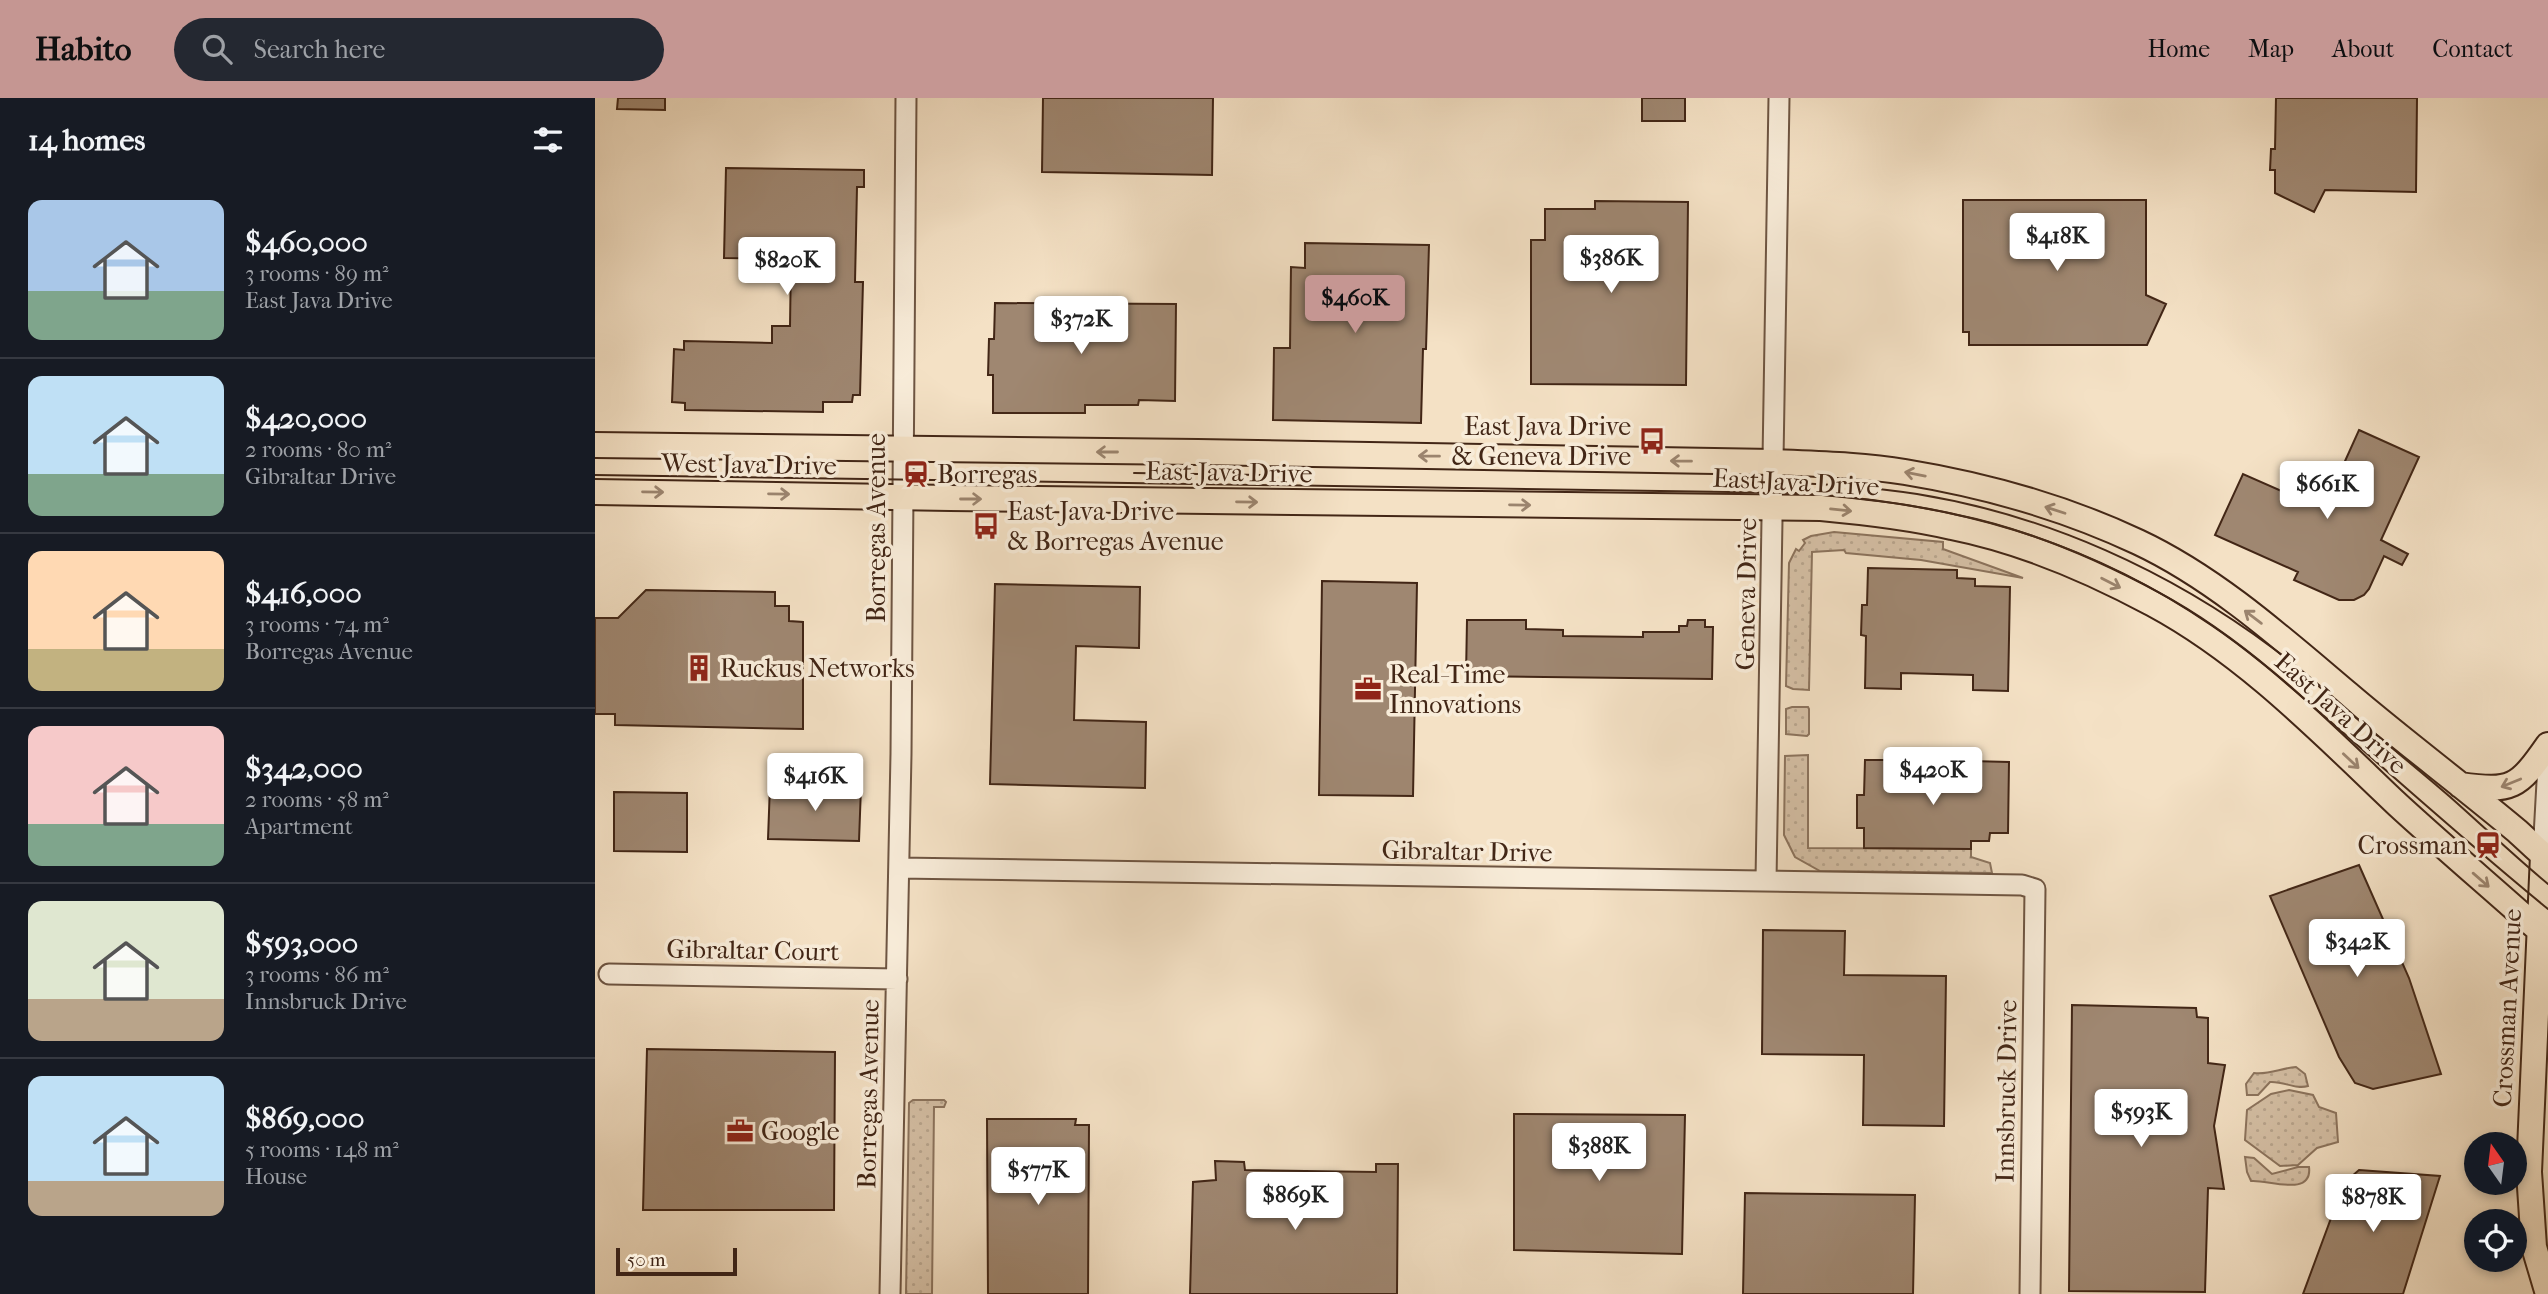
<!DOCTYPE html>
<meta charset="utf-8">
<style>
:root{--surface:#171b24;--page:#242831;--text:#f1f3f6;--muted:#9ea1a6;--line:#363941;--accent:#c59692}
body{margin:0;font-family:"IM FELL French Canon",serif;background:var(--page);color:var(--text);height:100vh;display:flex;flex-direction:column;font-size:26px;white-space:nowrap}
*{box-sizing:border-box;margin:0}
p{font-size:23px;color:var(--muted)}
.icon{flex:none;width:38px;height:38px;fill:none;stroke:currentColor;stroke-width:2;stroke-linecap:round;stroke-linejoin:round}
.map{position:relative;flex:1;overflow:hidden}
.side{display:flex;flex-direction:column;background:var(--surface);width:595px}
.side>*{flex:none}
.needle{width:46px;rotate:346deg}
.tools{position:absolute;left:1869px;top:1034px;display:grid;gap:14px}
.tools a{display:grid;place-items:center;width:63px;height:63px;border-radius:50%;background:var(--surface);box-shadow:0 4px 10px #0003;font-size:35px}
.scale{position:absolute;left:21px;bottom:18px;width:121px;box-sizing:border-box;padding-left:7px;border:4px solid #422616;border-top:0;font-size:19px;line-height:24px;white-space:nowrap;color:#422616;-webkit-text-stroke:5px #f8ecd9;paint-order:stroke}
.price{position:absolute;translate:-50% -60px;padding:0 16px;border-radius:7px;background:#fff;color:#222;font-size:23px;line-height:46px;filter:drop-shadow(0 2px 4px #0008)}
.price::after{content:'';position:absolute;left:50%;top:42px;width:21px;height:16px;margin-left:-10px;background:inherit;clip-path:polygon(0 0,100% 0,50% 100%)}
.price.on{background:var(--accent);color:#111}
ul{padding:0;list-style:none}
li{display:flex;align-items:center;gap:21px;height:175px;padding:0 28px}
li+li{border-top:2px solid var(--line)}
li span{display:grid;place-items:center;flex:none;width:196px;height:140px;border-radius:14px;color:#555}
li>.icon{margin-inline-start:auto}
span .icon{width:84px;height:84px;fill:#fffc;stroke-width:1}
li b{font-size:30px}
h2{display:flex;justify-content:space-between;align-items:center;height:84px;padding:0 28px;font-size:30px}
header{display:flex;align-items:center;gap:42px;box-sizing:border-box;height:98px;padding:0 35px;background:var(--accent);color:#111}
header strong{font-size:33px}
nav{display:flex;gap:38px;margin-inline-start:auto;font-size:24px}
.search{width:490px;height:63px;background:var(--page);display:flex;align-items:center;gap:18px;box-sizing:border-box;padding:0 24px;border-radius:38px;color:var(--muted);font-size:26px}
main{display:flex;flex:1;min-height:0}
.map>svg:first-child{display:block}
</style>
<header>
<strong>Habito</strong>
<div class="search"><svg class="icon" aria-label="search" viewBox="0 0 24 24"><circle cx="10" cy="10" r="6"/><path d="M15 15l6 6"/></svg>Search here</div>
<nav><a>Home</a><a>Map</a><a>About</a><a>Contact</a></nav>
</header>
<main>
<section class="side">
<h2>14 homes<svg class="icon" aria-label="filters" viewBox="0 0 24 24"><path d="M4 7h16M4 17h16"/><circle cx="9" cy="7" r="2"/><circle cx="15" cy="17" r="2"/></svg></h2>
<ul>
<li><span style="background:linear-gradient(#a9c7e8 65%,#7fa58c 0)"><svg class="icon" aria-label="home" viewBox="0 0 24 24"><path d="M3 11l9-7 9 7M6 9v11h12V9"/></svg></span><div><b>$460,000</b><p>3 rooms · 89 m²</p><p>East Java Drive</p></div></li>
<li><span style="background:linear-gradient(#bfe0f5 70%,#7fa58c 0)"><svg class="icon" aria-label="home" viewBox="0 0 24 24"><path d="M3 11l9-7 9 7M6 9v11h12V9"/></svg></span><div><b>$420,000</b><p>2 rooms · 80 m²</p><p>Gibraltar Drive</p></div></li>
<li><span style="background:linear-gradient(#ffd9b3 70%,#c2b280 0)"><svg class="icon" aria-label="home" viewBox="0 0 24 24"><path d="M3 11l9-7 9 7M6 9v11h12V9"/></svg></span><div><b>$416,000</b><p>3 rooms · 74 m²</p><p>Borregas Avenue</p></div></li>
<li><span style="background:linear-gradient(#f6c9c9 70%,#7fa58c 0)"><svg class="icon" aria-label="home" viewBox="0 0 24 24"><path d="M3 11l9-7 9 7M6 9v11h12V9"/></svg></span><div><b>$342,000</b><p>2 rooms · 58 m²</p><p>Apartment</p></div></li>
<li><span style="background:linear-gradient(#dfe7d0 70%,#b9a48a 0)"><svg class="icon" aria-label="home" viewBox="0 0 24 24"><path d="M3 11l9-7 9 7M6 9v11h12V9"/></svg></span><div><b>$593,000</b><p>3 rooms · 86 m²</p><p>Innsbruck Drive</p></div></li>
<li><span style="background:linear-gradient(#bfe0f5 75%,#b9a48a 0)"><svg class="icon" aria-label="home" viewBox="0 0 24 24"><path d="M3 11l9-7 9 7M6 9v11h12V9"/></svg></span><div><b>$869,000</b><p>5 rooms · 148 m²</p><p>House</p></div></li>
</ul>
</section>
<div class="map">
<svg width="1953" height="1196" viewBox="0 0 1953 1196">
<defs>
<pattern id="grass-dots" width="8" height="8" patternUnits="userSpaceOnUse" patternTransform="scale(1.75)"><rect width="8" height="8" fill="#d6c1a7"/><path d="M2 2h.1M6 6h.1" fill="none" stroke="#b9a68f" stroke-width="1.8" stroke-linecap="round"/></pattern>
</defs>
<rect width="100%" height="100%" fill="#f4e1c5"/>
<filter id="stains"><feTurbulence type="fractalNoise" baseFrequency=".00286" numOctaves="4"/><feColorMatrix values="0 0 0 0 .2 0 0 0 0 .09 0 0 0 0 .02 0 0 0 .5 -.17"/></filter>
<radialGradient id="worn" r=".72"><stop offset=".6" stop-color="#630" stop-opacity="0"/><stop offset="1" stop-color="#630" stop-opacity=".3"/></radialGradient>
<!-- grass -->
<path fill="url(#grass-dots)" stroke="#8c745e" stroke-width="2" d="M1239,434L1348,444V451L1428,480L1326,462L1251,455L1249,452L1217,454L1214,592L1198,591L1191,588L1194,465L1201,451L1204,453L1210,445L1208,442L1216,438Z
M1197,609H1213L1214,611V636L1212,638L1191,636V611Z
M1213,657V750L1376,751V759L1395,765L1397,775L1225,773L1200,759L1189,737L1190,658Z
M1701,969L1710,976L1713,988C1701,992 1689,983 1675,984L1663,997H1652L1651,986L1659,975C1674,977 1686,970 1701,969Z
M1694,992L1718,997L1724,1009L1741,1015L1743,1044L1722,1050L1703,1067L1685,1068L1650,1042L1652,1012L1676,996Z
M318,1002H349L351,1004L349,1009H339L337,1196H311L314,1005Z
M1650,1059L1659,1060L1677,1076L1703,1069H1714C1718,1100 1672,1081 1656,1083L1652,1074Z"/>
<!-- building -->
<path fill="#9f8771" stroke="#422616" stroke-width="2" d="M23,0H70V12L22,11Z
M448,0H618L617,77L447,74Z
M1047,0H1090V23H1047Z
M1681,0H1822L1821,94L1730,92L1719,114L1680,95V72H1675L1676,51H1680Z
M131,70L269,72V89H262L260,184H268L265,297H258L257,304H228V314L90,312V305L77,304L79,251L89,252V243L177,245V228H195L196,161L129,160Z
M1368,102H1551V197L1571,206L1552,247H1374V234H1368Z
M1000,103L1093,104L1091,287L936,286V142H950V111H1000Z
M710,145L834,147L831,251H828L826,325L678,322L679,250H695L696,169L710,170Z
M400,205L581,206L580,303L544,302L543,307H490V315H398V277H393L394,241H399Z
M1764,332L1824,359L1786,442L1813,456L1807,467L1789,458L1774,491L1769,497L1759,502H1744L1699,482L1703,474L1620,437L1648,376L1709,403L1720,395L1737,392Z
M1273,470L1362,472V480L1380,481V488L1415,489L1413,593L1378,592V577L1306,575V591L1270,590L1271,538L1266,537L1267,507H1272Z
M727,483L822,485L818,698L724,697Z
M400,486L545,489L544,550L481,548L479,622L551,624L550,690L395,686Z
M51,492L180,494V508H194V523L208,524V631L20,627V616H0V520H23Z
M872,522H931V531L968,532V538L1048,539V534H1084V528H1092L1093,522H1110V529H1118L1117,581L871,578Z
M1270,662H1305V676L1377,677L1376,663L1414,664L1413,735H1395L1394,743H1376V751L1269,750V730H1262V697H1269Z
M175,687L266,689L264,743L173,741Z
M19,694L92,695V754L19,753Z
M1764,767L1814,880L1846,976L1778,991L1760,985L1744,959L1675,798Z
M1168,832L1250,833L1249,877L1351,878L1349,1028L1268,1027L1269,957L1167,956Z
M1477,907L1601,910L1602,919L1613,920V965L1630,967L1619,1028L1629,1091L1613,1090L1610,1194L1474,1193Z
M52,951L240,954L239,1112H48Z
M919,1016L1090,1017L1087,1156L919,1152Z
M392,1021H481L480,1027H494L493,1196H393Z
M620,1063L649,1064L650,1072L781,1074V1066H803L802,1196H595L598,1084L621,1082Z
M1764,1072L1845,1078L1808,1196H1708L1749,1085Z
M1150,1095L1320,1097L1318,1196H1148Z"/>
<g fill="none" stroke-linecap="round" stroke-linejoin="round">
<defs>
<path id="minor" d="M1948,757L1953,666
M304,770L1427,787L1440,791L1435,1196
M1171,783L1184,0
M14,876L302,881
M295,1196L306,656L311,0"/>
<path id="major" d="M0,347L603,354L1178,364C1222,366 1267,367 1310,374C1389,387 1471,410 1543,444C1620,480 1689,542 1753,596C1808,643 1866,686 1922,733C1932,742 1942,752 1953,761
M0,394L355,400L1226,410C1270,414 1314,419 1357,429C1427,443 1495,472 1558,506C1651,556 1727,635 1803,707C1852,752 1903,795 1953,840
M1865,687C1917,694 1923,690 1953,647
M1948,757L1934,1074L1939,1149L1953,1196"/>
</defs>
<!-- minor casing -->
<use href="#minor" stroke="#6e5542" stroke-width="23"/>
<!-- major casing -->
<use href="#major" stroke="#422616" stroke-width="28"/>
<!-- minor -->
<use href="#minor" stroke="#f8ecd9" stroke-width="19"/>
<!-- major -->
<use href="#major" stroke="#f4e1c5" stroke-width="24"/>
<!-- tram -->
<path stroke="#422616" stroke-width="2" d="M539,375L668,377
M0,377L1202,395C1354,404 1489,440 1616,527C1662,558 1702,595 1744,631C1813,692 1882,753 1953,811
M1148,384C1206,384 1265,387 1322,396C1452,417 1575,473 1679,551C1709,573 1737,598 1765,623C1794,648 1824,672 1854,698C1887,727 1919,758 1953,786"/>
</g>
<!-- one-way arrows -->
<defs><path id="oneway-shaft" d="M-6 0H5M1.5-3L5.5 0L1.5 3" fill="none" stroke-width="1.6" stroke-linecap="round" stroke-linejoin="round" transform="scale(1.75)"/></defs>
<g stroke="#9b846e">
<use href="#oneway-shaft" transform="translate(512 354) rotate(-180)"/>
<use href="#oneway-shaft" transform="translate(834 358) rotate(-179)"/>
<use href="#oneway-shaft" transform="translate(1086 363) rotate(-179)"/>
<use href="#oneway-shaft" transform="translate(1320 376) rotate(-169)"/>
<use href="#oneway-shaft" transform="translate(58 394) rotate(1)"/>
<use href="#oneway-shaft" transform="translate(184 396) rotate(1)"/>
<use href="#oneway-shaft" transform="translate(376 401)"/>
<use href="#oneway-shaft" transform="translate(652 404) rotate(1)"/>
<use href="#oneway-shaft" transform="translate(925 407) rotate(1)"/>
<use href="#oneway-shaft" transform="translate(1246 412) rotate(6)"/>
<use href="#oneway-shaft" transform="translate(1460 412) rotate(-162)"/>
<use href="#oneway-shaft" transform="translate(1516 485) rotate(27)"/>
<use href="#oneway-shaft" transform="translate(1658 519) rotate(-143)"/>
<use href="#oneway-shaft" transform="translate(1756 663) rotate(43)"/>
<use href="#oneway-shaft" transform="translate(1916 685) rotate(158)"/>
<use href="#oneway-shaft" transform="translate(1886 782) rotate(41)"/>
</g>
<!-- icons -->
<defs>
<symbol id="bus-bare" viewBox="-9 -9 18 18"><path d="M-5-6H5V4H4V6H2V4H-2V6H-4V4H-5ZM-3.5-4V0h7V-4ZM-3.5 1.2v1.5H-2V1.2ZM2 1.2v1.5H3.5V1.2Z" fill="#8f2418" stroke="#f8ecd9" stroke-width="2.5" paint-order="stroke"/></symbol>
<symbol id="station-bare" viewBox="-9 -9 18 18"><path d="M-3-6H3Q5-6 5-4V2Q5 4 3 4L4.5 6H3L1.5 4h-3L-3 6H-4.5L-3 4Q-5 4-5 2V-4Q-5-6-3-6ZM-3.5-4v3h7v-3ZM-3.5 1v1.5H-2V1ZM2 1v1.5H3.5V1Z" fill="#8f2418" stroke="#f8ecd9" stroke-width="2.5" paint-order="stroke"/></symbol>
<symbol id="building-bare" viewBox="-9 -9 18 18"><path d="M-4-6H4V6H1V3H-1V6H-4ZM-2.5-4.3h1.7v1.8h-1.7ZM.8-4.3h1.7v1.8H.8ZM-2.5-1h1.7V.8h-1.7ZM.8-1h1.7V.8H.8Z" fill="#8f2418" stroke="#f8ecd9" stroke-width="2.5" paint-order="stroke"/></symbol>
<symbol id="office-bare" viewBox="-9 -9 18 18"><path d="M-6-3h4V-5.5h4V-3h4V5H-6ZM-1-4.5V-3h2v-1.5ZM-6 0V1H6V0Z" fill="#8f2418" stroke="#f8ecd9" stroke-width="2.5" paint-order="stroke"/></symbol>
</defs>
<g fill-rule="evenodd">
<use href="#bus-bare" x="1038" y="324" width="38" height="38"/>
<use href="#station-bare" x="302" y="357" width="38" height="38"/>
<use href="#bus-bare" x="372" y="409" width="38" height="38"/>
<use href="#building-bare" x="85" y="551" width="38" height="38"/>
<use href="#office-bare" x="754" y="572" width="38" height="38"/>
<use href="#station-bare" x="1874" y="728" width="38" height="38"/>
<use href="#office-bare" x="126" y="1014" width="38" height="38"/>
</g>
<g text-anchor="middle" stroke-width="7" stroke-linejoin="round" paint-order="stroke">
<!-- poi labels -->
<g font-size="26" fill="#422616" stroke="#f8ecd9" text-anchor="start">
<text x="1036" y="337" text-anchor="end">East Java Drive<tspan x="1036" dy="30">&amp; Geneva Drive</tspan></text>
<text x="342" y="385">Borregas</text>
<text x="412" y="422">East Java Drive<tspan x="412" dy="30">&amp; Borregas Avenue</tspan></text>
<text x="125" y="579">Ruckus Networks</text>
<text x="794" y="585">Real-Time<tspan x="794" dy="30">Innovations</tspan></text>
<text x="1872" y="756" text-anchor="end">Crossman</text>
<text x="166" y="1042">Google</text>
</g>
<!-- street labels -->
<g font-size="26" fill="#422616" stroke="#f8ecd9">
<text transform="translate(154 366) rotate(1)" y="9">West Java Drive</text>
<text transform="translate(634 374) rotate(1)" y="9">East Java Drive</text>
<text transform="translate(1201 384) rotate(3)" y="9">East Java Drive</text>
<text transform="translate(281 430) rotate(-90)" y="9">Borregas Avenue</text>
<text transform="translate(1151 496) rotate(-89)" y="9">Geneva Drive</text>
<text transform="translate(1746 615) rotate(42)" y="9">East Java Drive</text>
<text transform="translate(872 753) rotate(1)" y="9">Gibraltar Drive</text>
<text transform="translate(158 852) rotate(1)" y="9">Gibraltar Court</text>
<text transform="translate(1912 910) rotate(-87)" y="9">Crossman Avenue</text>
<text transform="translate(1411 993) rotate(-89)" y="9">Innsbruck Drive</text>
<text transform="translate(273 996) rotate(-89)" y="9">Borregas Avenue</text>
</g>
</g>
<rect width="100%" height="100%" filter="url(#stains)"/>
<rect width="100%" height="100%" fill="url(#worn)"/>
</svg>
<div class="tools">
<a><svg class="needle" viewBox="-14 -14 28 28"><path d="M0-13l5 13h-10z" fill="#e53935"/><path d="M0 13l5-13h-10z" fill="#9ea1a6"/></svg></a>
<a><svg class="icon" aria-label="locate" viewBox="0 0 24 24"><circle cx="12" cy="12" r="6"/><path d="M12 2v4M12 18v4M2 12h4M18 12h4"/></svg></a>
</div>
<div class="scale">50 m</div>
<b class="price" style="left:1462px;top:175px">$418K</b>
<b class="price" style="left:1016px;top:197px">$386K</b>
<b class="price" style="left:192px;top:199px">$820K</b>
<b class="price on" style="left:760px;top:237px">$460K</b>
<b class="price" style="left:486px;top:258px">$372K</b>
<b class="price" style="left:1732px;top:423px">$661K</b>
<b class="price" style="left:1338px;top:709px">$420K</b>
<b class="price" style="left:220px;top:715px">$416K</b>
<b class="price" style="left:1762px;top:881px">$342K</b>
<b class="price" style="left:1546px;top:1051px">$593K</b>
<b class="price" style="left:1004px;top:1085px">$388K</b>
<b class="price" style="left:443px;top:1109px">$577K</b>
<b class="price" style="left:700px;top:1134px">$869K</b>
<b class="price" style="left:1778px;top:1136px">$878K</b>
</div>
</main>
